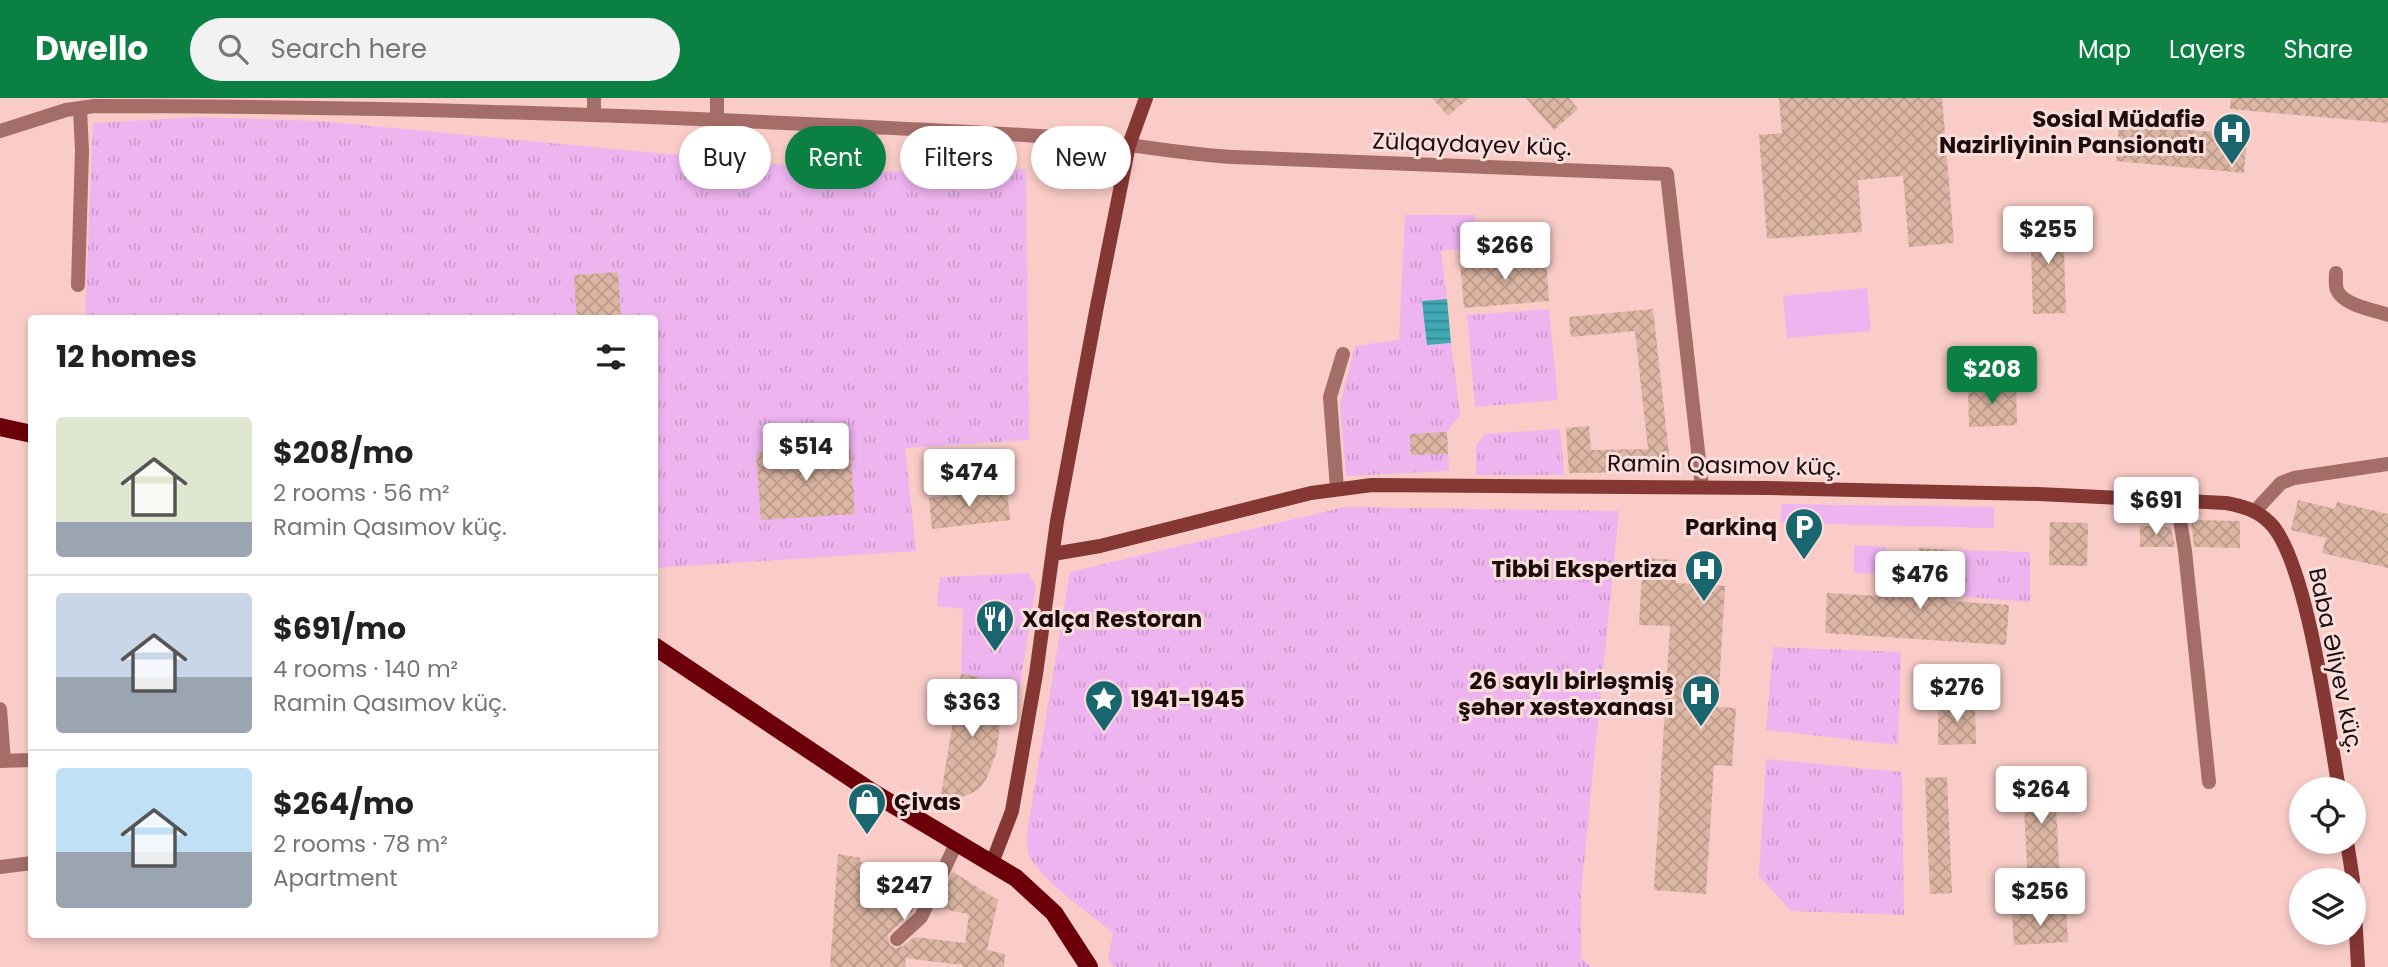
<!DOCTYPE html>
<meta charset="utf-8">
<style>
:root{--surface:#fff;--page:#f2f2f2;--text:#222;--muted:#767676;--line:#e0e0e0;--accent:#0b8043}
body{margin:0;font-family:Poppins,sans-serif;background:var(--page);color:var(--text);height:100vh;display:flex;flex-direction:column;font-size:26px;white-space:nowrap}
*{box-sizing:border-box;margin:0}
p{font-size:23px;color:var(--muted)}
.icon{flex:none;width:38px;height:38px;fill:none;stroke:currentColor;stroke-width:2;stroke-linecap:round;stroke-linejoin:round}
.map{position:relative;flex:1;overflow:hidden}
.side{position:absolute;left:28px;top:217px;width:630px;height:623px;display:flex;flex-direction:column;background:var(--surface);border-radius:7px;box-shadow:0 4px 10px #0003}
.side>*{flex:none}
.top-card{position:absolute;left:679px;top:28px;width:665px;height:63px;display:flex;gap:14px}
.fabs{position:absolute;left:2289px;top:679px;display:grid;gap:14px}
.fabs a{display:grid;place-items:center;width:77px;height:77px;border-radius:50%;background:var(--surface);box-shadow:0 4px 10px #0003;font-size:35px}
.price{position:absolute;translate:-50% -60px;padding:0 16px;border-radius:7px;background:#fff;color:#222;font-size:23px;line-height:46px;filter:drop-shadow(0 2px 4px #0008)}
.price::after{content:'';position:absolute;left:50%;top:42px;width:21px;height:16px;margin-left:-10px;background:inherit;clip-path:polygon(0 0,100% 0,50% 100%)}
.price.current{background:var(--accent);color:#fff}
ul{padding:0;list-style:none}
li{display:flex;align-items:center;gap:21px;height:175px;padding:0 28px}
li+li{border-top:2px solid var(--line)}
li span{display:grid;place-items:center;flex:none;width:196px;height:140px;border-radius:7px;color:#555}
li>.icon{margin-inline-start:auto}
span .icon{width:84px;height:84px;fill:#fffc;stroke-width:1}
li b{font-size:30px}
h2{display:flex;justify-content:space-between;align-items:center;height:84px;padding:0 28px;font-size:30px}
.pill{padding:0 24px;border-radius:32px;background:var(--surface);box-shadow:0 4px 10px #0003;font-size:24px;line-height:63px}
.pill.current{background:var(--accent);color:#fff}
header{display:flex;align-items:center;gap:42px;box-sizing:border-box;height:98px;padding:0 35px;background:var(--accent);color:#fff}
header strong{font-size:33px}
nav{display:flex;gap:38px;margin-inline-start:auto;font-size:24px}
.search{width:490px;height:63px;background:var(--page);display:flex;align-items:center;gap:18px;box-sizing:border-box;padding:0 24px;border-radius:38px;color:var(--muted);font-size:26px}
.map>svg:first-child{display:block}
</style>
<header>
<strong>Dwello</strong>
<div class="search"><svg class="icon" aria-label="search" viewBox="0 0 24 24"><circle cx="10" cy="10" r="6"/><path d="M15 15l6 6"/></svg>Search here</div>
<nav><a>Map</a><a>Layers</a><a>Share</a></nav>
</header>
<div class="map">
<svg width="2388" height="869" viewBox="0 0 2388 869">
<defs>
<pattern id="park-tufts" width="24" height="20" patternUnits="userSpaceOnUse" patternTransform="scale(1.75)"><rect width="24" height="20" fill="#eeb4f0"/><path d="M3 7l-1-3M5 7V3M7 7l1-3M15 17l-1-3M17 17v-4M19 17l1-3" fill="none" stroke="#cc9acd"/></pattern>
<pattern id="water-rules" width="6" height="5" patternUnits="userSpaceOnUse" patternTransform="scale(1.75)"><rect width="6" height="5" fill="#40a9b4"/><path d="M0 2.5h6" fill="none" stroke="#358891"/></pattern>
<pattern id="building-cross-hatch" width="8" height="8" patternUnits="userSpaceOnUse" patternTransform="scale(1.75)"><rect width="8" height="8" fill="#dcb5a3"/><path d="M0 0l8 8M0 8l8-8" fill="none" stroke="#bc9a8b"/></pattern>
</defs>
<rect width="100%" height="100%" fill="#f9ccc7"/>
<!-- grass -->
<path fill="#eeb4f0" d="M1867,190L1871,233L1787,240L1783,198Z
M1781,406L1994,409V430L1781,425Z
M1854,447L1886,449V476L1854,475Z"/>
<!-- park -->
<path fill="url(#park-tufts)" d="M199,19L319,23L858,74L1026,71L1029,342L905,350L916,453L655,470L654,220H85L93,25Z
M1405,117H1475L1476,149L1441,153L1447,201L1423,203L1427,247L1451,245L1460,317L1447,334L1449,373L1346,378L1340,306L1355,248L1399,242Z
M1549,211L1558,302L1475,309L1467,217Z
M1560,331L1564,377H1476V347L1485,336Z
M1345,409L1619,413L1581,795V861L1592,869H1113L1108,860L1113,835C1090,816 1045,785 1031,761C1026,752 1027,743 1027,734L1070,474Z
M1956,452L2030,454V504L1955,498Z
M1028,475L1036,488L1018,600L977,593L979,579L961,576L963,511L937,508L940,479Z
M1773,549L1901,554L1898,647L1766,632Z
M1766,661L1902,674L1904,817L1791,813L1759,778Z"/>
<!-- water -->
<path fill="url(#water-rules)" d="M1447,201L1451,245L1427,247L1422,203Z"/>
<!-- building -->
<path fill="url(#building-cross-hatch)" d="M1432,0H1469L1448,18Z
M1526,0H1569L1578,11L1554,32Z
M1779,0H1942L1954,145L1909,149L1903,78L1858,82L1862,134L1767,141L1759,37L1782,35Z
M2231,0H2388V25L2230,11Z
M2119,26L2247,37L2244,75L2116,63Z
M2063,119L2066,215L2033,216L2030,121Z
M1546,158L1549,203L1464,210L1460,164Z
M618,174L621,220H577L574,177Z
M1653,211L1671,374L1569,375L1566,330L1589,328L1591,352L1648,351L1635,233L1571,239L1569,219Z
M2016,287L2017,327L1969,329L1968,288Z
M1447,334L1448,356L1411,357L1410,336Z
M850,348L855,416L761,422L756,355Z
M1007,391L1010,422L932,431L929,400Z
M2298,402L2335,411L2337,404L2388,416V470L2322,455L2326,440L2291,432Z
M2191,422L2240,423V450L2194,449Z
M2050,424L2088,425L2087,468L2049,467Z
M2140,428L2171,429L2175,449H2140Z
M1919,450L1950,452L1947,503L2009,507L2006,547L1825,535L1827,495L1916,500Z
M1643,460L1677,462L1676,485L1725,488L1718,609L1736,610L1732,668L1714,667L1706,796L1654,792L1670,528L1639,527Z
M961,576L979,579L977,593L1004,598L996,656L986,682L978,692L965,698L940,702Z
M1938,606H1975L1976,646L1938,647Z
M2054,672L2060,783L2028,785L2022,674Z
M1947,679L1952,795L1930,796L1925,680Z
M838,756L861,760L859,763L920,799L913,813L888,837L890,847L895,850L903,848L914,839L965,845L969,816L936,810L953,774L998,802L987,852L1005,856L1004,869H962V867L905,860L906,869H830Z
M2066,812L2068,844L2014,847L2012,815Z"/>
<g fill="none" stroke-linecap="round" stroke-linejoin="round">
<!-- street -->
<path stroke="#a46d67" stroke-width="14" d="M594,0V16
M717,0V22
M0,33L66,12L94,8C339,8 583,15 828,27C908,31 988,34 1068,40C1123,44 1177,56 1233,59L1667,76L1702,389
M2336,175C2336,181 2335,187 2337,192C2343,207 2374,212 2388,217
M78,187L82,53L80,10
M1337,391L1330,299L1343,256
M2177,403L2185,453L2209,684
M2255,413L2281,385L2294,380L2388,366
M0,611L4,663
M0,663L32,662
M0,769L32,765
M897,841L921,819L957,744"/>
<!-- secondary -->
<path stroke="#843733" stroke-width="14" d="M1053,456L1100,448L1311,395L1372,387L1768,390L2038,396L2226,405C2242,408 2257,412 2269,424C2307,459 2329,635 2339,691
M2347,744L2353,782
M992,765L1012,713L1036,576L1057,423L1097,208L1129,47L1146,0
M2354,797L2358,869"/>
<!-- primary -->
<path stroke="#6b000a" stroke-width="18" d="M0,329L32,336
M654,548L872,694L1016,780L1054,815L1089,869"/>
</g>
<!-- icons -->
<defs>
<symbol id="hospital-pin" viewBox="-11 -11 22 30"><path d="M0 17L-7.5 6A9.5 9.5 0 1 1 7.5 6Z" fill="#1a666f" stroke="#f9dedb"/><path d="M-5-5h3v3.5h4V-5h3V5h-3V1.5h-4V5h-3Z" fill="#fff"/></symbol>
<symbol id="parking-pin" viewBox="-11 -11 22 30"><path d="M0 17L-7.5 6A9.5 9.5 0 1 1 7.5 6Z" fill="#1a666f" stroke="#f9dedb"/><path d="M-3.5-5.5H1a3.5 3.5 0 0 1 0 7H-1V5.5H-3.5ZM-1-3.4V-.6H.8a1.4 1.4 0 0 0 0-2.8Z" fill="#fff"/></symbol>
<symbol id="restaurant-pin" viewBox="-11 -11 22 30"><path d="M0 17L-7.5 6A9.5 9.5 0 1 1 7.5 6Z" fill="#1a666f" stroke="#f9dedb"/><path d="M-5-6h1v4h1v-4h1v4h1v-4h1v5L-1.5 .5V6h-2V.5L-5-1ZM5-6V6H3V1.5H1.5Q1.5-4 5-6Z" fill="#fff"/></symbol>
<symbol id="sight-pin" viewBox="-11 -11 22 30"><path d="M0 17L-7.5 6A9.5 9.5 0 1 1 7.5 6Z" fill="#1a666f" stroke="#f9dedb"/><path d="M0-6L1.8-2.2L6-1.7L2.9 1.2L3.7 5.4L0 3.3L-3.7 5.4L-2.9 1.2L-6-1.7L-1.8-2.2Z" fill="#fff"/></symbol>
<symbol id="shop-pin" viewBox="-11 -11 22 30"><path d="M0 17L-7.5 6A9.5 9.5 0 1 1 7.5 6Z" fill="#1a666f" stroke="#f9dedb"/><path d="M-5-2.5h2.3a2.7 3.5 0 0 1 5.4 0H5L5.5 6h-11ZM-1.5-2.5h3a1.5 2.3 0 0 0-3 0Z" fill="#fff"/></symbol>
</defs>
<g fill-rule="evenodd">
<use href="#hospital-pin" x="2210" y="12" width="44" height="60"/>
<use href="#parking-pin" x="1782" y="407" width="44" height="60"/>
<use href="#hospital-pin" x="1682" y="449" width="44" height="60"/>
<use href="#restaurant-pin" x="973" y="499" width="44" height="60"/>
<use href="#hospital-pin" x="1679" y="574" width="44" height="60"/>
<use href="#sight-pin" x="1082" y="579" width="44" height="60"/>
<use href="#shop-pin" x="845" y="682" width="44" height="60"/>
</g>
<g text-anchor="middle" stroke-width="6" stroke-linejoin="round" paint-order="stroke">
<!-- poi labels -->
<g font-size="23" font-weight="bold" fill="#1c0d0c" stroke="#f9dedb" text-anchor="end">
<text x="2205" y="29">Sosial Müdafiə<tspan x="2205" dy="26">Nazirliyinin Pansionatı</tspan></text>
<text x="1777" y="437">Parkinq</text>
<text x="1677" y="479">Tibbi Ekspertiza</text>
<text x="1022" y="529" text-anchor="start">Xalça Restoran</text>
<text x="1674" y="591">26 saylı birləşmiş<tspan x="1674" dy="26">şəhər xəstəxanası</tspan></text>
<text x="1131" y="609" text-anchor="start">1941-1945</text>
<text x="894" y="712" text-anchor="start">Çivas</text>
</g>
<!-- street labels -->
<g font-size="23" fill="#1c0d0c" stroke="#f9dedb">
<text transform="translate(1472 46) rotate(2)" y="8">Zülqaydayev küç.</text>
<text transform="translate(1724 367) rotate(1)" y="8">Ramin Qasımov küç.</text>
<text transform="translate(2336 562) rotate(78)" y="8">Baba Əliyev küç.</text>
</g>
</g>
</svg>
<div class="fabs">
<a><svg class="icon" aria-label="locate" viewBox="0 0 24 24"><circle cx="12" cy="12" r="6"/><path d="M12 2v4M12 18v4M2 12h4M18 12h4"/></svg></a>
<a><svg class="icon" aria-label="layers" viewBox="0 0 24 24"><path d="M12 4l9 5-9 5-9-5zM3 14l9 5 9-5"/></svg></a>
</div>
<b class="price" style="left:2048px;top:168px">$255</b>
<b class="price" style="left:1505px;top:184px">$266</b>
<b class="price current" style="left:1992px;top:308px">$208</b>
<b class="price" style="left:806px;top:385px">$514</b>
<b class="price" style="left:969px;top:411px">$474</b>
<b class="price" style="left:2156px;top:439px">$691</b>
<b class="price" style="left:1920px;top:513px">$476</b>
<b class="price" style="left:1957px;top:626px">$276</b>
<b class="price" style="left:972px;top:641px">$363</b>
<b class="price" style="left:2041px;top:728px">$264</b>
<b class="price" style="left:904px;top:824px">$247</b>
<b class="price" style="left:2040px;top:830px">$256</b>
<div class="top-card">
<a class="pill">Buy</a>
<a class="pill current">Rent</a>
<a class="pill">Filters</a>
<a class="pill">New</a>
</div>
<section class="side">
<h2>12 homes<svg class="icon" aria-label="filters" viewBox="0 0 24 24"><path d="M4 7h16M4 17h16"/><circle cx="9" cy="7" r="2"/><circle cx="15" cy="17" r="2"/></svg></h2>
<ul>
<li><span style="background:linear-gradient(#dfe7d0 75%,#9aa5b1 0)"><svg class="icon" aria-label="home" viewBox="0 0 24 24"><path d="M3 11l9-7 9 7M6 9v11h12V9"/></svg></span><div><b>$208/mo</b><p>2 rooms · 56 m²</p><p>Ramin Qasımov küç.</p></div></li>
<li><span style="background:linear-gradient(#c9d6e8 60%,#9aa5b1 0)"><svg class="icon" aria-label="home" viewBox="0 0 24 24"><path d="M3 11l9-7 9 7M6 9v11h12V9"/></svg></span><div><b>$691/mo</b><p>4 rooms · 140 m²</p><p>Ramin Qasımov küç.</p></div></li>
<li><span style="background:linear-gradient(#bfe0f5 60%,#9aa5b1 0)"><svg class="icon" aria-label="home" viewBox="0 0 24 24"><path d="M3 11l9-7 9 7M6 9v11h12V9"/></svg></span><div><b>$264/mo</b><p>2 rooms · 78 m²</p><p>Apartment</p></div></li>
</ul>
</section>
</div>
